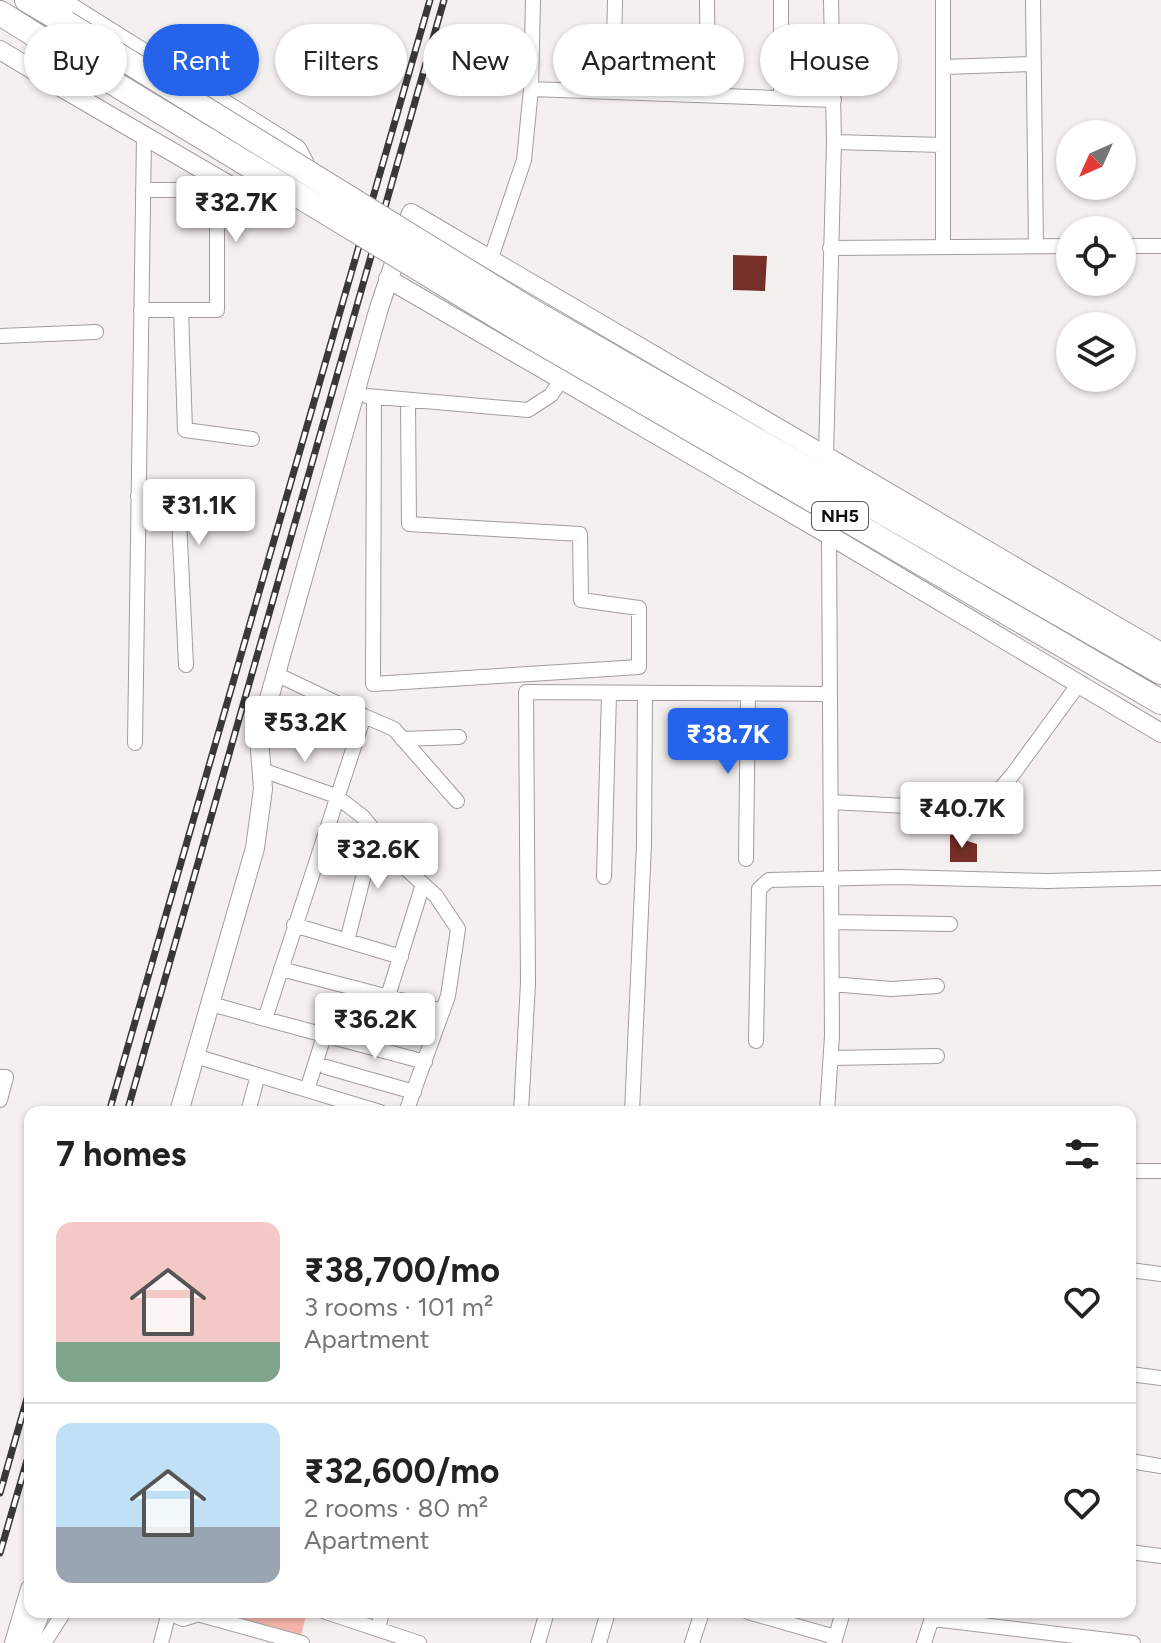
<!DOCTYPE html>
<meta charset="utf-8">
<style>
:root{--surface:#fff;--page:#f6f6f6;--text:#222;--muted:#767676;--line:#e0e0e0;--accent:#2563eb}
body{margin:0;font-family:Figtree,sans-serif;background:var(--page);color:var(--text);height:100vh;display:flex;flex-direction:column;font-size:30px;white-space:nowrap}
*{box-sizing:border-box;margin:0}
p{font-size:26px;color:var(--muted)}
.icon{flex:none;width:44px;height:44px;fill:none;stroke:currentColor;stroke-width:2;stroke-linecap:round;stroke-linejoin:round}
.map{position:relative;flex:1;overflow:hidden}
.sheet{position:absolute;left:24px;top:1106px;width:1112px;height:512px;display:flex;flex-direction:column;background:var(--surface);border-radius:16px;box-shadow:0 2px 6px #0004}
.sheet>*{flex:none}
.banner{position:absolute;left:24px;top:24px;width:1114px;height:72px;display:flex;gap:16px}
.needle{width:52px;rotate:225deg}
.fabs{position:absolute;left:1056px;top:120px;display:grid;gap:16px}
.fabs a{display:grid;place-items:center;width:80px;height:80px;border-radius:50%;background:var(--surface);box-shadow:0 2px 6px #0004;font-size:40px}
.price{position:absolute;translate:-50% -68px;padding:0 18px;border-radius:8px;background:#fff;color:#222;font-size:26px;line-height:52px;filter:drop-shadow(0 2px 4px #0008)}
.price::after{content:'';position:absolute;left:50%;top:48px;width:24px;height:18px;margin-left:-12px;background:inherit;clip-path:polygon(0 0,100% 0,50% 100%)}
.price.active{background:var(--accent);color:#fff}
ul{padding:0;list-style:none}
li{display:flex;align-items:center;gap:24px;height:200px;padding:0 32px}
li+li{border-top:2px solid var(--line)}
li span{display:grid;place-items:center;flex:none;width:224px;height:160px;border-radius:16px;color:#555}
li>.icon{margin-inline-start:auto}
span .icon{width:96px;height:96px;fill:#fffc;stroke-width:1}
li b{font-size:34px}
h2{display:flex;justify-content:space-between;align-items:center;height:96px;padding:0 32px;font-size:34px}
.pill{padding:0 28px;border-radius:36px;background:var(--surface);box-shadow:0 2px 6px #0004;font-size:28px;line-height:72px}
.pill.active{background:var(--accent);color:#fff}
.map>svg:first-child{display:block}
</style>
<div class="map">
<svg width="1161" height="1643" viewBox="0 0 1161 1643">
<rect width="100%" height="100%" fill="#f4f0ef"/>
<!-- green -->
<path fill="#f5b5ac" d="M215,1612H307L301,1635Z"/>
<!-- building -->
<path fill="#762f28" d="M733,255L767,256L765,291L733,290Z
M950,835H964V840L977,844V862H950Z"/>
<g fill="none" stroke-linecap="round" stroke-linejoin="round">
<defs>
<path id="minor" d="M707,0L708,95
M943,0V247
M1033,0L1036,246
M943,67L1034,64
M531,89L834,100
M613,92L615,0
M781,98V0
M834,142L943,145
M143,190H217
M1122,246H1161
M830,248L1070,246
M491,258L524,160L531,89L533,0
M141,310H217V178
M181,310L185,430L252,439
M0,336L96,332
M367,396L528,410L551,395L561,380
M374,397L373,684L639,667V608L581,600L580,534L409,524L408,401
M826,456L834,142L831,0
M138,496L178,498L186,665
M276,674L364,716L265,1019L425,1062
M364,716L394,729L457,801
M402,739L459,737
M135,743L144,136
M262,770L336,796L363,817L402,865L436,896L458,929L448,996L406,1112
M831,802L982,810L1013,774L1078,685
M746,859L748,694
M604,877L609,693
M832,922L950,924
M294,925L401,957
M347,941L375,831
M281,969L443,1011
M832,984L891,989L937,986
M388,996L423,884
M211,1004L265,1019
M756,1041L759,889L769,880L898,877L1047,881L1161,878
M195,1056L380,1112
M832,1058L937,1056
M326,1067L414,1092
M0,1077H6L0,1100
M307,1090L324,1036
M248,1112L258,1075
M521,1112L528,983L526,692L830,694
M632,1112L644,844L645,693
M827,1112L832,1036L829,535
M1130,1171H1161
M1130,1270L1161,1274
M1130,1374L1161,1378
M1130,1461L1161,1466
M1130,1552L1161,1556
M326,1612L419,1643
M748,1612L835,1637
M197,1614L302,1643
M933,1619L1133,1643
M378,1629L382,1612
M44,1643L64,1612
M161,1643L169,1612
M538,1643L547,1612
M599,1643L608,1612
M692,1643L702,1612
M834,1643L843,1612
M924,1643L934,1612"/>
<path id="tertiary" d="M0,50L63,88
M52,82L267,207L278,203L304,162L297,149L60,0
M388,279L829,535L1161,733
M179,1112L255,848L263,789L260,750L263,720L379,308L411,213L1161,652
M172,1612L183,1617L199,1612
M14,1643L30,1589
M28,1643L41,1612"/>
<path id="trunk" d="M27,0L66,23
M0,13L51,45
M530,310L1161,672
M520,330L1161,702"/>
</defs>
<!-- minor casing -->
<use href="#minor" stroke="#a29d9d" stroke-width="16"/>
<!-- tertiary casing -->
<use href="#tertiary" stroke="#a29d9d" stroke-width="20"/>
<!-- trunk casing -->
<use href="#trunk" stroke="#a29d9d" stroke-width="26"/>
<!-- minor -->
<use href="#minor" stroke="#fff" stroke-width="14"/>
<!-- tertiary -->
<use href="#tertiary" stroke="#fff" stroke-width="18"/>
<!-- trunk -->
<use href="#trunk" stroke="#fff" stroke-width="24"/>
<defs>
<path id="rail" d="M109,1112L430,0
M127,1112L444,0
M0,1493L30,1388
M0,1553L30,1450"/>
</defs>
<!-- rail casing -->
<use href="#rail" stroke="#393838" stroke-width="7"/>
<!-- rail -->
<use href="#rail" stroke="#fff" stroke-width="4" stroke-dasharray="12" stroke-linecap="butt"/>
<defs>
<path id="trunk-bridge" d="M66,23L530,310
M51,45L520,330"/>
</defs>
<!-- trunk-bridge casing -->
<use href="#trunk-bridge" stroke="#a29d9d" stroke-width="26" stroke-linecap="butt"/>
<!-- trunk-bridge -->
<use href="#trunk-bridge" stroke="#fff" stroke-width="24"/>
</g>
<g text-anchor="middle" stroke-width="8" stroke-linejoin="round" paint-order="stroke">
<!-- shield labels -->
<rect fill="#fff" stroke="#585757" stroke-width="2" x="812" y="502" width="56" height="28" rx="6"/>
<g font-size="18" font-weight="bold" fill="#100f0f">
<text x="840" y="522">NH5</text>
</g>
</g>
</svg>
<div class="fabs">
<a><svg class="needle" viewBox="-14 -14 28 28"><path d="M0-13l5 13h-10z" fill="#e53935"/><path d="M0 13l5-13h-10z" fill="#767676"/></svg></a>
<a><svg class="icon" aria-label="locate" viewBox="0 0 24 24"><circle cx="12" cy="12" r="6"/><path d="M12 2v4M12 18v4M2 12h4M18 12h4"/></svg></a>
<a><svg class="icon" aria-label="layers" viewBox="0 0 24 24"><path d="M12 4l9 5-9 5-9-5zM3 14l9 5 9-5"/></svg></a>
</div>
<b class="price" style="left:236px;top:244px">₹32.7K</b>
<b class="price" style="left:199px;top:547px">₹31.1K</b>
<b class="price" style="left:305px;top:764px">₹53.2K</b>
<b class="price active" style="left:728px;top:776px">₹38.7K</b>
<b class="price" style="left:962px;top:850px">₹40.7K</b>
<b class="price" style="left:378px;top:891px">₹32.6K</b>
<b class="price" style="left:375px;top:1061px">₹36.2K</b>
<div class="banner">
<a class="pill">Buy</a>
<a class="pill active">Rent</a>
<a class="pill">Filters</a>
<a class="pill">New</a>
<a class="pill">Apartment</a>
<a class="pill">House</a>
</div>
<section class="sheet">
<h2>7 homes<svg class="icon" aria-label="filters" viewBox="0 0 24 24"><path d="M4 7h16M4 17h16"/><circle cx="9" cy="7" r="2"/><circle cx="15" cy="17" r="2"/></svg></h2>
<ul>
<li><span style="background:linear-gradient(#f6c9c9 75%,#7fa58c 0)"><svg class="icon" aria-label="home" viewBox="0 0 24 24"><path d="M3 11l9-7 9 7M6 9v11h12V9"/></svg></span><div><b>₹38,700/mo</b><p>3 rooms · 101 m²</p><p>Apartment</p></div><svg class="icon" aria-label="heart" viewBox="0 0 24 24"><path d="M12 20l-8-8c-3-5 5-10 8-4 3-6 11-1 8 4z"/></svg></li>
<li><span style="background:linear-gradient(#bfe0f5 65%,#9aa5b1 0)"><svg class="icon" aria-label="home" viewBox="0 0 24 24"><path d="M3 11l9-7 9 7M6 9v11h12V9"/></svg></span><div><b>₹32,600/mo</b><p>2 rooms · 80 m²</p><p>Apartment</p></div><svg class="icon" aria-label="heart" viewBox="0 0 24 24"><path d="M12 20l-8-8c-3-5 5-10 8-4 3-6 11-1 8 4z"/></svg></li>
</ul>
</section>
</div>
